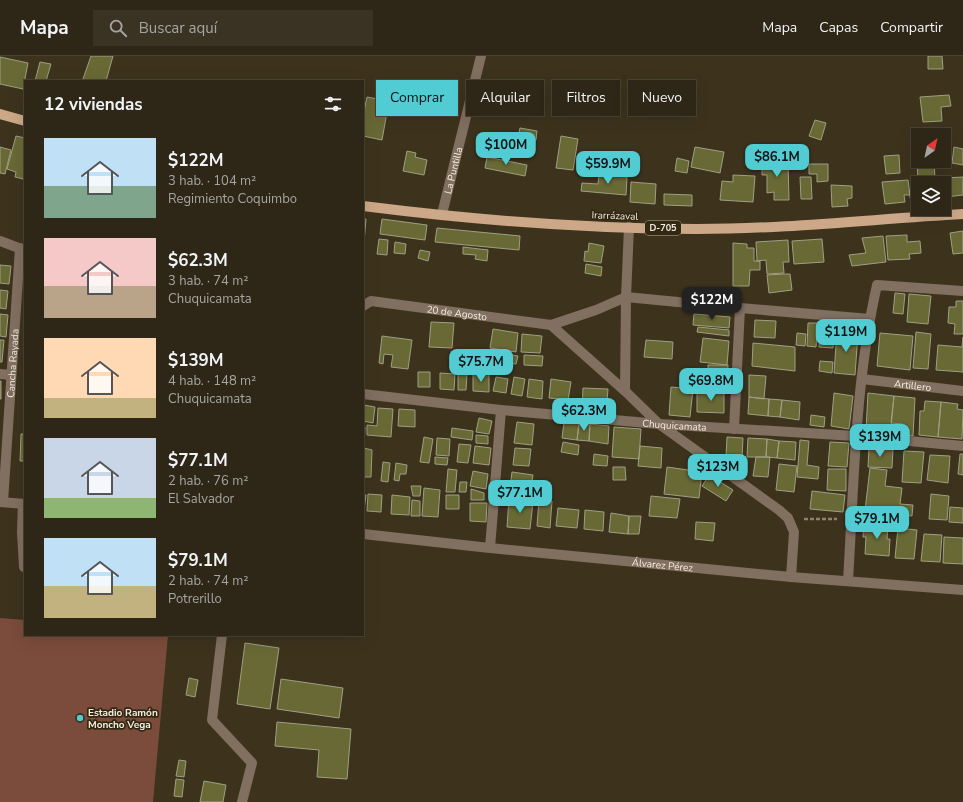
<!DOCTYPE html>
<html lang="es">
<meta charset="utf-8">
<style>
:root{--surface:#2e2616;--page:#3a3223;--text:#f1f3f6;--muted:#a7a5a1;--line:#494335;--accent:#51ccd2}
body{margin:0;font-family:"Nunito Sans",sans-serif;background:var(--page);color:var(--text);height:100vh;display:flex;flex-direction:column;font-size:15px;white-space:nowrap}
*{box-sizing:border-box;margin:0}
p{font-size:13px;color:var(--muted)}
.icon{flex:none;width:22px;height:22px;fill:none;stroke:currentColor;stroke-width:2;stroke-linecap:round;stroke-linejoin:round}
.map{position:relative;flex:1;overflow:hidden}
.drawer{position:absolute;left:24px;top:24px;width:340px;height:556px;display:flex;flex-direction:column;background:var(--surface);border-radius:0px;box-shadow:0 4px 16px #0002,0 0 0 1px var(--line)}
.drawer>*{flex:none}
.guide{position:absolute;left:376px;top:24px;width:380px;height:36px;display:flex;gap:8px}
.needle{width:26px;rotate:33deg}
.controls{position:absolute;left:911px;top:72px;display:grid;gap:8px}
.controls a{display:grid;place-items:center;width:40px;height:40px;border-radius:0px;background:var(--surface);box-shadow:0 4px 16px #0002,0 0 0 1px var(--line);font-size:20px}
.price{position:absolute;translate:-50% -34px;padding:0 9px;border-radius:8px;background:var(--accent);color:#111;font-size:13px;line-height:26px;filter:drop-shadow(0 1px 2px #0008)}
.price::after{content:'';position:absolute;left:50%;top:24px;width:12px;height:9px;margin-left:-6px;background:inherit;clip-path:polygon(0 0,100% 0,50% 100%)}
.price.selected{background:#222;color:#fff}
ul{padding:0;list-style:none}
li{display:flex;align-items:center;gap:12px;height:100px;padding:0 20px}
li span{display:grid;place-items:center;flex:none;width:112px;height:80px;border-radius:0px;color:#555}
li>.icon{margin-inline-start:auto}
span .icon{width:48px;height:48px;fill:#fffc;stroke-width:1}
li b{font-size:17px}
h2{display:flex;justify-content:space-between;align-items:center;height:48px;padding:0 20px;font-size:17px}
.pill{padding:0 14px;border-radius:0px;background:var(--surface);box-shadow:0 4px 16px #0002,0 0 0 1px var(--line);font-size:14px;line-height:36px}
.pill.selected{background:var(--accent);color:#111}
header{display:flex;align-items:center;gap:24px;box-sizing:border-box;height:56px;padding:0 20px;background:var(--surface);border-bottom:1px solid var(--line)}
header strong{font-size:19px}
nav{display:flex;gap:22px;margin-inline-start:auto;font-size:14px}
.search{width:280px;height:36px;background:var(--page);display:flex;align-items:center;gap:10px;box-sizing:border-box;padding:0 14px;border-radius:0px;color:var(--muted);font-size:15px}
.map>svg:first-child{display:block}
</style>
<header>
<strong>Mapa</strong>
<div class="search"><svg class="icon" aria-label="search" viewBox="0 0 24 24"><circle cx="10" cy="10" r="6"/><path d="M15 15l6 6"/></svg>Buscar aquí</div>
<nav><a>Mapa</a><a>Capas</a><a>Compartir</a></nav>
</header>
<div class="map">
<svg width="963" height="746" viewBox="0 0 963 746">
<rect width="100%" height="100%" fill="#3d331d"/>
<!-- green -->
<path fill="#7b4c3b" d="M0,562L25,564V579H168L153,746H0Z"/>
<!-- building -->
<path fill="#696936" stroke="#9e9f84" d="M91,0H113L106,25H90L83,23Z
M928,0H942L943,13H928Z
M0,1L28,7L23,33L0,28Z
M40,6L51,8L46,25H35Z
M949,39L951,50L941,51L942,65L923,66L920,41Z
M367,41L389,45L382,84L363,80V60Z
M815,64L826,67L821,84L809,80Z
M520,72L537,75L536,84L518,81Z
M16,80L25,82V115L23,123L15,121L16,116L7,113Z
M561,80L578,83L573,114L556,112Z
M0,91L11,94L5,118L0,117Z
M695,91L724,96L720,117L691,111Z
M954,91L963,93V109L952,107Z
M407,95L416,97L415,101L427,104L424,119L403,115Z
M916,95H918V105H934L935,122H918Z
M899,99L900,117L886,118L884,100Z
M487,101L527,109L525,120L485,112Z
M677,102L689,105L687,117L675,115Z
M598,103L620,106L619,118L596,115Z
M762,104L788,105L789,144H774V136L767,137V119H762Z
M809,108H828V125L817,126V118H809Z
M599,119L627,121L626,139L581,135L582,127L598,128Z
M733,119L755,120L753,146L720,144L722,125L733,126Z
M800,121H811L812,143H801Z
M963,121V139L946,141L944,122Z
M908,124L910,139H904L905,146L885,148L882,126Z
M631,126L656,128L655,148L630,146Z
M831,129L852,130V142L847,143L848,150L832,151Z
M918,134V145L911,146L909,135Z
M664,138L692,139V150L664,149Z
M363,163H366L364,187H363Z
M382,163L427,169L425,184L380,178Z
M437,172L520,180L519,194L435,186Z
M963,175V197L953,198L950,177Z
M907,179V186L920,185L921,197L909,198L910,203L888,204L886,180Z
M883,180L886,206L852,210L849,199L866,197L862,182Z
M379,183L388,184L387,199L377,198Z
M822,183L824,206L794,208L792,185Z
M788,184L789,206H783L784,217L767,218L766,204L757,205L756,186Z
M395,186L406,188L405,198L394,197Z
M589,187L604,190L601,207L584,205L585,195L588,196Z
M733,187L747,188V192H754V205H760V214H750L749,230H733Z
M463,191L488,194L487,205L475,203L476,199L463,198Z
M420,194L430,196L428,205L418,202Z
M586,208L602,211L601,220L585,217Z
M0,209L11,210L9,228L0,227Z
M784,218H790L792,234L769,237L767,219Z
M0,234L8,235L6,253L0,252Z
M895,237L905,238L903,258L893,257Z
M909,238L931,240L928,268L907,266Z
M956,245H963V278H954L955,268L948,267L949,251H956Z
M0,258L8,259L6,281L0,280Z
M694,258L730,261L729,272L693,269Z
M755,264L776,265L775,282L754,281Z
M431,266L454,267L452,292L429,291Z
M808,267H818L816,291L807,290Z
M698,271L729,274V280L697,276Z
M493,273L518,277L516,296L490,292Z
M837,275L858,277L855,319L834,317Z
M916,276L931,278L928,313L913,312Z
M797,277L806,278L805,290L796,289Z
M880,277L913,280L910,314L877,310Z
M522,278L542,280L540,297L521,296Z
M382,280L412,284L408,313L391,311L393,299L384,298L383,308L379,307Z
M820,281L834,282L833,292L819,291Z
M963,281V316L936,314L938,289L962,291Z
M703,282L729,285L727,309L700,306Z
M0,284H4L2,306H0Z
M646,284L673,286L672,303L644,301Z
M753,287L795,291V315L752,310Z
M485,296H493L492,307H485Z
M499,297L518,300L516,308L498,306Z
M524,299L543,300L542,310L524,309Z
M820,305L833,306L832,317L819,315Z
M708,309H728L727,333L708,332Z
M418,316H430V331H418Z
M440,317L455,318L454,334L440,333Z
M458,318H467L466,334H458Z
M473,318H489V336L473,335Z
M749,319L766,320L764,343L749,341Z
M496,321L508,323L506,337L493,335Z
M514,321L525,323L522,340L511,338Z
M529,323L543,325L542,343L527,341Z
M551,323L571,326L568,344L549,342Z
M0,325H1V343H0Z
M671,331L693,333L690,361L669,359Z
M583,332L608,333L606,358L582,356Z
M697,336H724V357L697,356Z
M834,337L853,340L849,373L831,370Z
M868,337L894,340L891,371H885L884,375L866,374Z
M894,340L915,342L913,380L903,378V368L891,367Z
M749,341L769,343L768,360L748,358Z
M769,343L782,344L780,361L768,360Z
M782,344L800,346L799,364L780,361Z
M925,345L941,346L938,381L919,379L920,355H924Z
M941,346L958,348L957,353L963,354L962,383L938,381Z
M364,349L375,351L373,367L363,365Z
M378,352L393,353L391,381L367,379V369L377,370Z
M399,353L415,354V371L398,370Z
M811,359L825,361L824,371L810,369Z
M479,362L492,365L489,378L476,376Z
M517,366L534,368L532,389L514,387Z
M564,366L579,367L577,384L562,382Z
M579,367L590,368L589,385L577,384Z
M590,368L609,370L608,388L589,385Z
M363,371H365L364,390H363Z
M614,371L641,373L639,403L612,401Z
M452,372L473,375L472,384L451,381Z
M21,378H25V405H20Z
M476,379L488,380V388L476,387Z
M424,381L433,383L429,407L420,406Z
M727,381L743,382L742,402L726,401Z
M437,382L450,383L449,400L436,399Z
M748,382L767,383L766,401H747Z
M767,383L779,385L777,402L766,401Z
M800,384L809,385L807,409L819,411L818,423L797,421Z
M779,385L796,386L795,404L777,402Z
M563,386L579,389L578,399L561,396Z
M830,386L849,387L847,411L828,410Z
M459,388L471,389L468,407L457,406Z
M475,390L491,392L489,409L473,407Z
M640,390L662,392L661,412L638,410Z
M869,391L893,393L892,412L868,411Z
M364,392L372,394L371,421H363Z
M515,392L531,393L529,410L513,409Z
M904,395L924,396L921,427L902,426Z
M594,398L608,400L607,410L593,409Z
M960,398H963V419L958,418Z
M930,399L950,400L948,427L927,424Z
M435,401L448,402L447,409L435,408Z
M756,401H770L768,421L753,420Z
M383,406L390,407L388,426L381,425Z
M396,407L407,409L406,418H400L399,425L394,424Z
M779,408L797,410L794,436L776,434Z
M613,411H625L626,424H613Z
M667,411L702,416L699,442L664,438Z
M870,412L887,414L885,430L902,432L900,448L913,449L912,460L882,456L881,465L864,463Z
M448,413L457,414L455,436H446Z
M828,413H846V435L827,434Z
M473,415L488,418L486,433L470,430Z
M512,416L533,419L530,442L509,439Z
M709,419L733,434L726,445L702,430Z
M460,426H467L466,436H459Z
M411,430H421L420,440H413Z
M424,432L440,434L438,461L422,460Z
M471,433L484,437V444H471Z
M812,435L845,439L843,456L810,453Z
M368,438L382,439L381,456L367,455Z
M931,438L949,440L947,464L929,463Z
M363,439H366L364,454H363Z
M392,439L410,441L409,459L391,458Z
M446,439H459V453H446Z
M651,440L680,443L677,462L649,460Z
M509,443L533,446L530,473L507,471Z
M412,444L420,445V460H411Z
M539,444L552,445L550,472L537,470Z
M470,447H487L486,466L470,465Z
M950,451L963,452V467L949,466Z
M558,452L579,454L577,472L556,470Z
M585,454L604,456L603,475L584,473Z
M611,457L629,460L628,478L609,476Z
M629,460H641L639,478H628Z
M696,466L715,467L713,485L695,483Z
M864,467L888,469L887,483H890L889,500L865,498L866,481H863Z
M898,472L917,474L914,503L895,502Z
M924,478L942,479L940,506L921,505Z
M944,481L963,482V508L943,507Z
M245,587L279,592L270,653L237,648Z
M189,622L198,624L195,641L186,639Z
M281,623L343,632L339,662L277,653Z
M277,666L351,673L347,723L317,721L319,694L275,690Z
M179,704L186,705L184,721L176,720Z
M176,723L184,724L182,741L174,740Z
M204,725L226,729L223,746H200Z"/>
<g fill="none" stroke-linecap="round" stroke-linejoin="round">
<!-- path -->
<path stroke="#8c8472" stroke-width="2.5" stroke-dasharray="4 2" stroke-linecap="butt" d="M804,463H837"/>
<!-- minor -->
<g stroke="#816f60" stroke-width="10">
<path id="s1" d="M442,158L481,0"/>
<path d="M0,185L24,194"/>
<path d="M626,241L740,252L870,263"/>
<path id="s2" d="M363,250L371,245L551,269L596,254L626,241"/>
<path d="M551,269L625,335L659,368L779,454L788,462L794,476L791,521"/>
<path d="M0,318L11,319"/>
<path id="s3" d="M862,323L963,335"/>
<path d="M625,335L626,241L629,171"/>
<path id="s4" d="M363,338L501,354L659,368L855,380L963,390"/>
<path d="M734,373L740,252"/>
<path d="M0,446L25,448"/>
<path id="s5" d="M3,446L20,192"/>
<path d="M23,448L22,476L24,511"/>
<path id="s6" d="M363,478L490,492L791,521L963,534"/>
<path d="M490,492L501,354"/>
<path d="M848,525C854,426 855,326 877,229L963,235"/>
<path d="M222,579L212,664L252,707L242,746"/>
</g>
<!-- major -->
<path stroke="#cca888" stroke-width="10" d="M0,58L25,65
M363,150C474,164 586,173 697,173C786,173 874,163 963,158"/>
</g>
<!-- markers -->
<circle fill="#51ccd2" stroke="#332913" stroke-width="1.5" cx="80" cy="662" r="4"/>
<g text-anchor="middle" stroke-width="3.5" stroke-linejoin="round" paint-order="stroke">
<!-- shield labels -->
<rect fill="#332913" stroke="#b9b2a2" stroke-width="1" x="645" y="165" width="36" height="14" rx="3"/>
<g font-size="9" font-weight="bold" fill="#f3ede0">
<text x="663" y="175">D-705</text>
</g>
<!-- street labels -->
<g font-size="10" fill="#f3ede0" stroke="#332913">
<text dy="4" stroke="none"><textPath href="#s1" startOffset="45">La Puntilla</textPath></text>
<text transform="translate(615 159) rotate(2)" y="4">Irarrázaval</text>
<text dy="4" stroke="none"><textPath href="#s2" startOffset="96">20 de Agosto</textPath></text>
<text dy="4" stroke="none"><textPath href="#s5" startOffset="139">Cancha Rayada</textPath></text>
<text dy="4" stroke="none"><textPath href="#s3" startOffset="51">Artillero</textPath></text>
<text dy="4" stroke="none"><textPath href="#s4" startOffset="313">Chuquicamata</textPath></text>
<text dy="4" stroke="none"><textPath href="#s6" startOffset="301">Álvarez Pérez</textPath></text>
</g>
<!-- poi labels -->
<g font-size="10" font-weight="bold" fill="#f3ede0" stroke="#332913" text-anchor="start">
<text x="88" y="660">Estadio Ramón<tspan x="88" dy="12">Moncho Vega</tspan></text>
</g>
</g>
</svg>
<div class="controls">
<a><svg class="needle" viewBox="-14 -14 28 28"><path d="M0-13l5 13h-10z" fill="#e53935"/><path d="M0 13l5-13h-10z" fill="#a7a5a1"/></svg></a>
<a><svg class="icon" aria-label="layers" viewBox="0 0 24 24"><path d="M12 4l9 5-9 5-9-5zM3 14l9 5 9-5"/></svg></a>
</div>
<b class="price" style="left:506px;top:110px">$100M</b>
<b class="price" style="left:777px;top:122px">$86.1M</b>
<b class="price" style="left:608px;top:129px">$59.9M</b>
<b class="price selected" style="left:712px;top:265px">$122M</b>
<b class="price" style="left:846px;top:297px">$119M</b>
<b class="price" style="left:481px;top:327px">$75.7M</b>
<b class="price" style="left:711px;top:346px">$69.8M</b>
<b class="price" style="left:584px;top:376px">$62.3M</b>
<b class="price" style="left:880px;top:402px">$139M</b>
<b class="price" style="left:718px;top:432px">$123M</b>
<b class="price" style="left:520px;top:458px">$77.1M</b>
<b class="price" style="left:877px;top:484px">$79.1M</b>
<div class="guide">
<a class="pill selected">Comprar</a>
<a class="pill">Alquilar</a>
<a class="pill">Filtros</a>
<a class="pill">Nuevo</a>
</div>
<section class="drawer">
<h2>12 viviendas<svg class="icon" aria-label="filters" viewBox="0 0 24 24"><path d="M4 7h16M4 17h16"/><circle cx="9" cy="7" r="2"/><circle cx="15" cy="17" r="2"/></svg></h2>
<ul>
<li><span style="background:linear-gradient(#bfe0f5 60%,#7fa58c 0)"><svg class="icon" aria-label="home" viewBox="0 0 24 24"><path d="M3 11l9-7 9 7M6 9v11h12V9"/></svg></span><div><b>$122M</b><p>3 hab. · 104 m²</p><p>Regimiento Coquimbo</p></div></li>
<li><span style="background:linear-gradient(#f6c9c9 60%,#b9a48a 0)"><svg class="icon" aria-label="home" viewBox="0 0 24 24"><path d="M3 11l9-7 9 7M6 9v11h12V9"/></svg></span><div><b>$62.3M</b><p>3 hab. · 74 m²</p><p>Chuquicamata</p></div></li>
<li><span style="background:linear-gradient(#ffd9b3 75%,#c2b280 0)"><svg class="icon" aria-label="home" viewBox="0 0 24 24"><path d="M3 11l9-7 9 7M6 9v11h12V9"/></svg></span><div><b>$139M</b><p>4 hab. · 148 m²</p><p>Chuquicamata</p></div></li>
<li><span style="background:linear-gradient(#c9d6e8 75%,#8fb573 0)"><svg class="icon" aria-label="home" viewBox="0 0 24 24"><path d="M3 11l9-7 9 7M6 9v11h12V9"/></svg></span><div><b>$77.1M</b><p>2 hab. · 76 m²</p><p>El Salvador</p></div></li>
<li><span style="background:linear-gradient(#bfe0f5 60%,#c2b280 0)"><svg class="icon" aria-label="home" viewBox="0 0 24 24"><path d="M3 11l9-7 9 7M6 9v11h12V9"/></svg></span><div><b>$79.1M</b><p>2 hab. · 74 m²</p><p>Potrerillo</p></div></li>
</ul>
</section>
</div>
